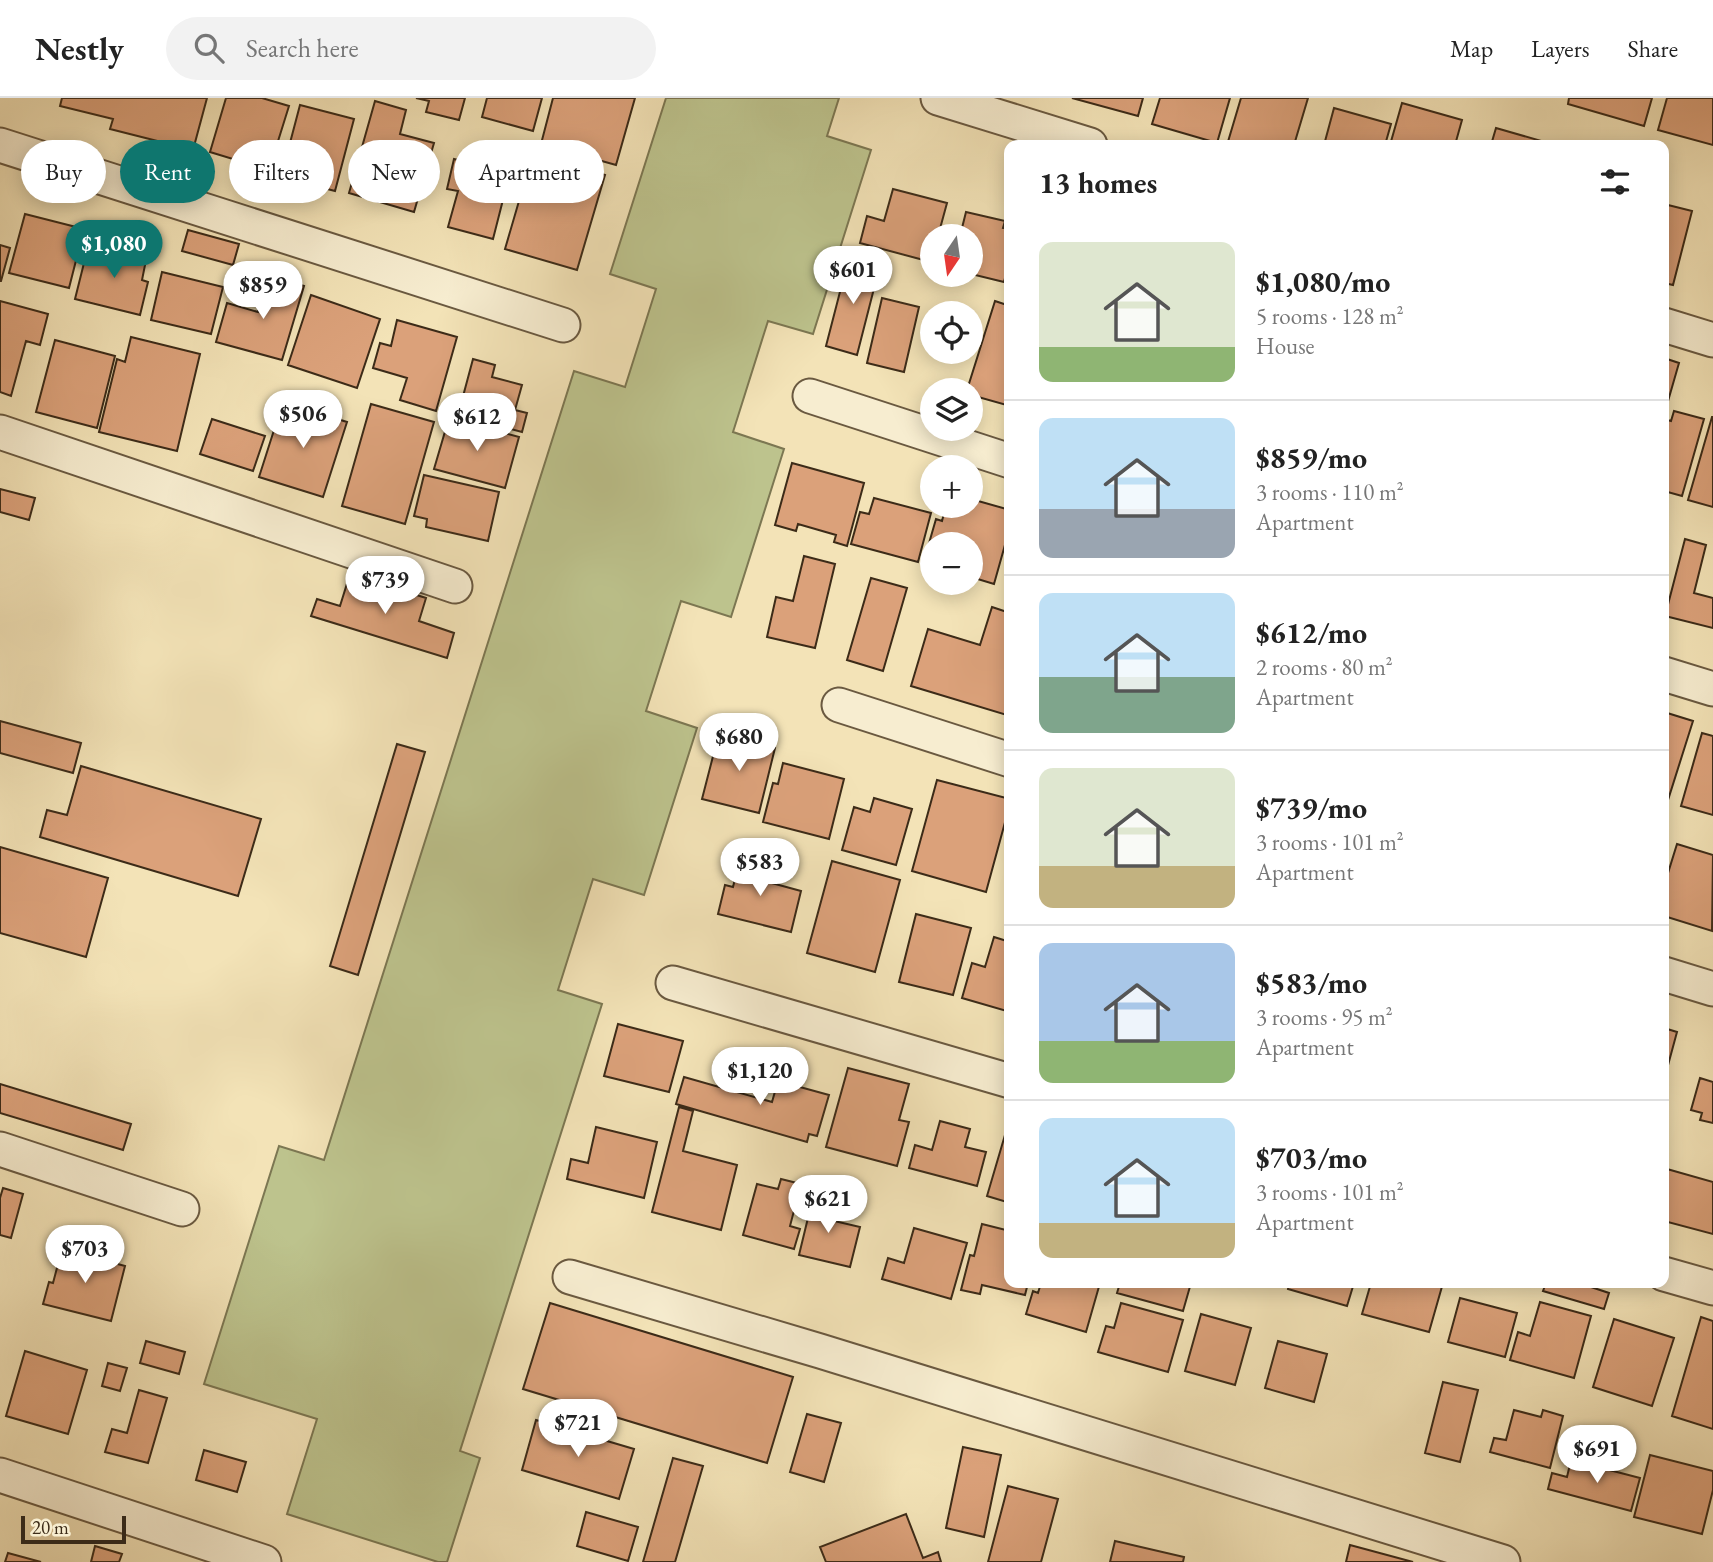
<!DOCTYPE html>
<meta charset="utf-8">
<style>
:root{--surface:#fff;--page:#f2f2f2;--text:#222;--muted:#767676;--line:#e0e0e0;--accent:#0f766e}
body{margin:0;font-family:"EB Garamond",serif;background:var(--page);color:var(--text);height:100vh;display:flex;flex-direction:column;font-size:26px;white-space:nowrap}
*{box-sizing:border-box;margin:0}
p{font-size:23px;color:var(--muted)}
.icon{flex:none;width:38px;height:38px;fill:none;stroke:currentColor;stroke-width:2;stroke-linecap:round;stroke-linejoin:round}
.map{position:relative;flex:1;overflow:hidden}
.side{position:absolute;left:1004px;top:42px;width:665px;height:1148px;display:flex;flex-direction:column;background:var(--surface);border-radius:14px;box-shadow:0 4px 18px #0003}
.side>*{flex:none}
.hud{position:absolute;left:21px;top:42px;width:665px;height:63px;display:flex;gap:14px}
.needle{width:46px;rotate:193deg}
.buttons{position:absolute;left:920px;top:126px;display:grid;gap:14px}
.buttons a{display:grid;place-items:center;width:63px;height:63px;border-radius:50%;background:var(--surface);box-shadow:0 4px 18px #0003;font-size:35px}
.scale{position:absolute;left:21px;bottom:18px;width:105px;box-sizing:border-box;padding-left:7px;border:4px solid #3c2b18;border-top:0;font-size:19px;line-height:24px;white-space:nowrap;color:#3c2b18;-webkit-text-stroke:5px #f7edd0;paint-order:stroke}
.price{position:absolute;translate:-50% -60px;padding:0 16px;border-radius:24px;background:#fff;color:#222;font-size:23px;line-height:46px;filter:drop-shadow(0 2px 4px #0008)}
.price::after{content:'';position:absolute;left:50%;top:42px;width:21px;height:16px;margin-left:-10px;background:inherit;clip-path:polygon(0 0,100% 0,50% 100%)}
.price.selected{background:var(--accent);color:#fff}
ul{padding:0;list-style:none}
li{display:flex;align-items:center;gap:21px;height:175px;padding:0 35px}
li+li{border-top:2px solid var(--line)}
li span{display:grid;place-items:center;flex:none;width:196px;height:140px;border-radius:14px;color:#555}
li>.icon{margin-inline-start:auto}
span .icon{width:84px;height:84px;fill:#fffc;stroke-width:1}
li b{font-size:30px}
h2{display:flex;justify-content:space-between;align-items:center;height:84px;padding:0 35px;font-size:30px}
.pill{padding:0 24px;border-radius:32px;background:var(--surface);box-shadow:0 4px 18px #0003;font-size:24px;line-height:63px}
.pill.selected{background:var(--accent);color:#fff}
header{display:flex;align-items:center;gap:42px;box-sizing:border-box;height:98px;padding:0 35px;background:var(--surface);border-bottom:2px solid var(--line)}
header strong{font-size:33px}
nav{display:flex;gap:38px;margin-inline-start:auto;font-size:24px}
.search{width:490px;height:63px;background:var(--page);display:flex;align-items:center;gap:18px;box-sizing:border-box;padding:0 24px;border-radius:38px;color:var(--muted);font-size:26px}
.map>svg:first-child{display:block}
</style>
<header>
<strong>Nestly</strong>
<div class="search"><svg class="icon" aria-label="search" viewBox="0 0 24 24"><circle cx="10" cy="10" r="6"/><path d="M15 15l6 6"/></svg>Search here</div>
<nav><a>Map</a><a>Layers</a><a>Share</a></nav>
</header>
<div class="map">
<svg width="1713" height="1464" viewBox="0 0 1713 1464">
<rect width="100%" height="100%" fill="#f3e3b7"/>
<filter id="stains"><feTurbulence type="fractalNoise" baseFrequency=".00286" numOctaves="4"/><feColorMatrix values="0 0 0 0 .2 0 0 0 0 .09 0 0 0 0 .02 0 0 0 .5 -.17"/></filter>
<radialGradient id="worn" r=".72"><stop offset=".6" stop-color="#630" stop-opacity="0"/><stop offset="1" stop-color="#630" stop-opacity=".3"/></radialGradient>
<!-- green -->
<path fill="#bdc38d" stroke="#7c7752" stroke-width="2" d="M666,0H839L827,38L871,52L813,236L768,223L733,334L784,351L731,519L681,503L646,613L697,630L644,797L593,781L558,892L602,906L460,1353L480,1360L447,1464H438L287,1416L317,1321L204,1286L279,1048L324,1062L574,273L625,289L656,191L610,176Z"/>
<!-- building -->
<path fill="#dba17a" stroke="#3c2b18" stroke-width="2" d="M62,0H207L193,52L110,31L113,21L60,8Z
M226,0H262L289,8L269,72L210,54Z
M416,0H465L459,22L426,14L429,3Z
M487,0H542L533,33L482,19Z
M553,0H635L616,67L541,46Z
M1072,0H1143L1138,18Z
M1160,0H1230L1217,45L1152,26Z
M1241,0H1308L1294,47H1227Z
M1569,0H1652L1644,28L1568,6Z
M1667,0H1713V47L1658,32Z
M375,3L406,12L400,36L434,45L414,114L349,95Z
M1402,5L1462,22L1455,47H1390Z
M300,7L354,21L335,93L281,79Z
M1334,10L1391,26L1385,47H1324Z
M1496,30L1555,47H1491Z
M533,55L605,77L577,172L505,151Z
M454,61L483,68L479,83L506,90L493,141L448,129L458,93L447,91Z
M893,91L947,105L938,138H933V157L931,164L860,145L867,118L884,123Z
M1668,107L1692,113L1673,187L1664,185V118H1666Z
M966,114L1005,123L1003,130L1010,131V161L1004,184L971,176V138H960Z
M25,116L84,131L69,190L9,175Z
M188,132L239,146L233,167L182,153Z
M0,147L10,150L1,183H0Z
M88,149L120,158L122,151L147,157L142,182L148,184L140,217L75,201Z
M849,159L880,167L857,257L826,248Z
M162,174L223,189L211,236L151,222Z
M268,177L304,188L282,262L216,244L227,205L258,214Z
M311,197L380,221L357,290L288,267Z
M882,200L919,209L904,274L867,265Z
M0,203L48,216L40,247L26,243L11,298L0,294Z
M995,203L1010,208V308L971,297V292H967Z
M397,222L457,239L436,313L400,302L407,280L373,270L380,245L391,248Z
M131,239L200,256L177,353L99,334L117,261L125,264Z
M55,242L115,258L97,330L36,314Z
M1664,260L1679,265L1666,310L1664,309Z
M473,261L495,267L492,279L522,287L515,312L527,315L522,334L458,317Z
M283,304L347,324L323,399L259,379Z
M371,306L434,324L405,426L342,408Z
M1674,313L1704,321L1682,398L1664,393V321L1671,323Z
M1712,319H1713V409L1688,402Z
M449,320L519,339L505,390L434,371Z
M212,321L265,338L253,373L200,356Z
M792,365L864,385L847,448L834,444L836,437L798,426L796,433L775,427Z
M424,377L499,394L488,443L426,429L427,421L414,418Z
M0,391L35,400L29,422L0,414Z
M874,400L931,415L918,464L851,446L860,414L869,416Z
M971,401L1010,412V429L994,486L971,479V446H933V469L923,466L936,421L942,423L946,408H971Z
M1685,441L1706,447L1694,495L1713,500V530L1665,518Z
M804,458L835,466L815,550L767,539L776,499L793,503Z
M350,476L426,500L419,523L454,535L447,560L311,518L317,501L340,508Z
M871,480L907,490L883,573L847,562Z
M992,509L1010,515V618L911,588L928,531L980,547Z
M1664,614L1693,623L1668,702L1664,701Z
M0,623L81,645L73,675L0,655Z
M719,635L775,650L759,715L702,701Z
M1702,635L1713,638V717L1681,708Z
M397,646L425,654L358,877L330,868Z
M783,665L844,681L829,741L763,724L773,685L778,686Z
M81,668L261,721L238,798L40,739L47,712L67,717Z
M937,682L1010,701V706L986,794L912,773Z
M874,700L912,711L896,767L842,752L854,709L870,714Z
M1677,746L1713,757L1712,833L1664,818V788Z
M0,749L108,780L86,859L0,835Z
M740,761L771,769L768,784L801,793L791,834L718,816L725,787L733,789Z
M832,763L900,782L875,874L807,855Z
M916,816L971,830L953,897L899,884Z
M994,839L1010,844V914L962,900L972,865L985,869Z
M618,926L683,943L669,994L604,978Z
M1664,930L1677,934L1664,982Z
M848,970L909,986L899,1022L909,1024L897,1068L826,1049Z
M684,979L772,1004L778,983L829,997L817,1038L809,1036L807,1044L676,1006Z
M1700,980L1713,984V1025L1700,1022L1702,1015L1691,1012Z
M0,986L131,1026L123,1052L0,1015Z
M679,1009L693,1013L683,1053L737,1067L721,1132L652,1114Z
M1010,1020V1105L987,1098Z
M940,1023L970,1031L965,1049L986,1054L977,1088L909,1070L915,1047L932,1052Z
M596,1029L657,1044L644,1100L567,1081L571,1061L588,1065Z
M1667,1071L1713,1084V1136L1664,1123V1083Z
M781,1081L801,1086L790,1128L800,1131L794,1151L743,1137L757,1086L778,1091Z
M3,1090L23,1096L11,1140L0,1137V1100Z
M814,1095L835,1100L830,1122L860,1129L850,1169L799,1157Z
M982,1126L1010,1133V1185H1028L1025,1197L982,1187L980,1196L961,1192L970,1157L974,1158Z
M914,1130L967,1145L951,1201L882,1181L888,1160L904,1165Z
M62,1151L125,1168L111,1223L43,1206L49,1184L53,1185Z
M1041,1185H1100L1086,1234L1026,1216L1033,1193L1038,1195Z
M1120,1185H1191L1183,1213L1117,1195Z
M1289,1185H1354L1347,1208L1288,1191Z
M1371,1185H1443L1429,1234L1362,1216Z
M1546,1185H1579L1609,1195L1604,1211L1543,1193Z
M1460,1200L1517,1215L1505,1259L1448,1244Z
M1540,1204L1591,1218L1574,1280L1510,1262L1518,1234L1530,1238Z
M550,1205L793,1279L767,1365L523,1291Z
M1121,1205L1183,1222L1168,1274L1098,1254L1106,1228L1114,1230Z
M1201,1216L1251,1230L1235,1287L1185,1273Z
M1701,1219L1713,1223V1331L1672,1318Z
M1614,1221L1674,1240L1652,1308L1593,1289Z
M146,1243L185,1254L179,1276L140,1265Z
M1278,1243L1327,1256L1314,1304L1265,1290Z
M25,1253L87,1272L68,1336L6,1318Z
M108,1265L127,1270L120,1293L102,1288Z
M1443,1284L1478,1292L1460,1364L1425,1355Z
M139,1292L167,1300L148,1365L105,1354L112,1331L127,1335Z
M1514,1312L1541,1319L1543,1312L1563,1318L1550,1370L1490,1354L1494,1340L1506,1342Z
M807,1316L841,1325L824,1384L790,1374Z
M536,1322L634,1351L619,1401L522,1372Z
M963,1349L1001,1357L984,1439L946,1430Z
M204,1352L246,1364L237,1394L196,1382Z
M1650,1357L1713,1373V1392L1702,1436L1634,1419Z
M673,1360L703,1368L675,1464H643Z
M1571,1362L1640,1380L1631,1413L1548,1391L1552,1375L1567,1379Z
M1008,1388L1058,1401L1041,1464H988Z
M586,1414L638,1429L628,1463L577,1448Z
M906,1416L923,1460L938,1454L941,1464H826L820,1449Z
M1115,1443L1184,1459L1183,1464H1110Z
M1350,1447L1413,1464H1346Z
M95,1448L122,1456L119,1464H91Z
M8,1455L41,1464H5Z"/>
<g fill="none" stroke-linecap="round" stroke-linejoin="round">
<defs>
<path id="street" d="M938,0L1090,47
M0,47L563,227
M1664,227L1713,242
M810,298L1010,363
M0,334L455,488
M1664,576L1713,591
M839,607L1010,662
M1664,876L1713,891
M673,885L1010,983
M0,1051L182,1111
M1664,1176L1713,1190
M570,1179L820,1253L1503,1464
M0,1377L264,1464"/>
</defs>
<!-- street casing -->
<use href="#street" stroke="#6a5940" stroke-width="37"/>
<!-- street -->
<use href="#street" stroke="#f7edd0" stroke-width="33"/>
</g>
<rect width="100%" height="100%" filter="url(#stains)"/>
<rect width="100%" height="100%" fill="url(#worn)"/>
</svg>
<div class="buttons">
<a><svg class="needle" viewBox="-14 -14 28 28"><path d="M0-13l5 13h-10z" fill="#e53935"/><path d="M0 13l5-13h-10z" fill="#767676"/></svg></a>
<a><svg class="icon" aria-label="locate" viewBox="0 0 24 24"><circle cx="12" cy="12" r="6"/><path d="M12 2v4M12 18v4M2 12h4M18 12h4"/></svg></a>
<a><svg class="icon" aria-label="layers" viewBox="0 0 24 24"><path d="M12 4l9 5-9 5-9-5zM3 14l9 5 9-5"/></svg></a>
<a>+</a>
<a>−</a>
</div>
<div class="scale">20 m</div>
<b class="price selected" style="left:114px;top:182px">$1,080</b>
<b class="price" style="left:853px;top:208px">$601</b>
<b class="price" style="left:263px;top:223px">$859</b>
<b class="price" style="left:303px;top:352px">$506</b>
<b class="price" style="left:477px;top:355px">$612</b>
<b class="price" style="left:385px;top:518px">$739</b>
<b class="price" style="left:739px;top:675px">$680</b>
<b class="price" style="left:760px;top:800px">$583</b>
<b class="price" style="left:760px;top:1009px">$1,120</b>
<b class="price" style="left:828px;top:1137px">$621</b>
<b class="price" style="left:85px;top:1187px">$703</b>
<b class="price" style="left:578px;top:1361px">$721</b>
<b class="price" style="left:1597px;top:1387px">$691</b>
<div class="hud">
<a class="pill">Buy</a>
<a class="pill selected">Rent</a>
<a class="pill">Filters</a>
<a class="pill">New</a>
<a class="pill">Apartment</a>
</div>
<section class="side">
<h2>13 homes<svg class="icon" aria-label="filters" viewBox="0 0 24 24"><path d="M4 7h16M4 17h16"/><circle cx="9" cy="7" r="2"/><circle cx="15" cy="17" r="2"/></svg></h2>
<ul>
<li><span style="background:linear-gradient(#dfe7d0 75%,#8fb573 0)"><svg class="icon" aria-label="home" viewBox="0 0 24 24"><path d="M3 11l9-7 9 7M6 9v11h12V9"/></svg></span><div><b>$1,080/mo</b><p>5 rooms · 128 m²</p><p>House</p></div></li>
<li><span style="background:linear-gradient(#bfe0f5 65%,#9aa5b1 0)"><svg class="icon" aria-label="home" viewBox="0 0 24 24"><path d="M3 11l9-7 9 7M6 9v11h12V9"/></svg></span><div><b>$859/mo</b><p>3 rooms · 110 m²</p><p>Apartment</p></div></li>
<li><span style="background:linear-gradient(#bfe0f5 60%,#7fa58c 0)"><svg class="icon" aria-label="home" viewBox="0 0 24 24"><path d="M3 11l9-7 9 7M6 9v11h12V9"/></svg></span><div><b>$612/mo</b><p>2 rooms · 80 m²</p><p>Apartment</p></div></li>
<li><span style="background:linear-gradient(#dfe7d0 70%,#c2b280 0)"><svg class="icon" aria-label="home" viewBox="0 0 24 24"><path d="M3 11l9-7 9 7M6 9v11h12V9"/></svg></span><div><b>$739/mo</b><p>3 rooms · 101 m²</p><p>Apartment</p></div></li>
<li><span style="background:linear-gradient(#a9c7e8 70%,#8fb573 0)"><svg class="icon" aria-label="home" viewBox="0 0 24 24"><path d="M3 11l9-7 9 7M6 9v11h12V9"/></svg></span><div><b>$583/mo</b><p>3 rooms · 95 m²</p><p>Apartment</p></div></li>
<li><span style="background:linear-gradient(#bfe0f5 75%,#c2b280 0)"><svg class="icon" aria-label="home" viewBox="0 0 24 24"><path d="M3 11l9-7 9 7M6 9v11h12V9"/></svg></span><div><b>$703/mo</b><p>3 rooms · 101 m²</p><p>Apartment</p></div></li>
</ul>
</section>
</div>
